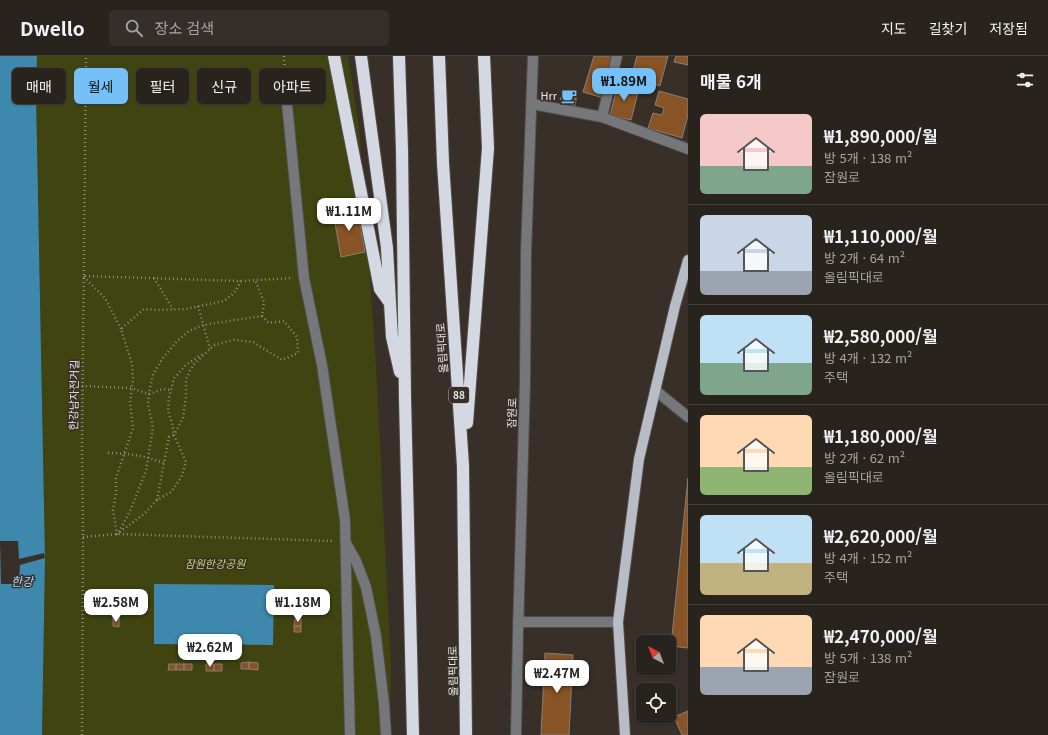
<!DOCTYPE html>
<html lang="ko">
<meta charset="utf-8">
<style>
:root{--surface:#29231e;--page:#352f2b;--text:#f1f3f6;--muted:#a5a4a4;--line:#45403c;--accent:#75c0f6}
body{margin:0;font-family:Georgia,"Noto Sans KR",serif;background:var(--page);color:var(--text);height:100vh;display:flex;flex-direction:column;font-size:15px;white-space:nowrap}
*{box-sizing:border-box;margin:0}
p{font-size:13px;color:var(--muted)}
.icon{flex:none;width:22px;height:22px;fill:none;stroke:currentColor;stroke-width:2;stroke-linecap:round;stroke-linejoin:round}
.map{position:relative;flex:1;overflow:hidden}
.drawer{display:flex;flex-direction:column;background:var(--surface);width:360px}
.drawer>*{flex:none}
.hud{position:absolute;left:12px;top:12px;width:380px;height:36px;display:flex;gap:8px}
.needle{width:26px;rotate:318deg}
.controls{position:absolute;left:636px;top:579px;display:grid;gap:8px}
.controls a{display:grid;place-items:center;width:40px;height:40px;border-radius:6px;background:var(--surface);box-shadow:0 1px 3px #0004,0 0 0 1px var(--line);font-size:20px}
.price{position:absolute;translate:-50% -34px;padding:0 9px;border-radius:8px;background:#fff;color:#222;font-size:13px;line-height:26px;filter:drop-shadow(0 1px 2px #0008)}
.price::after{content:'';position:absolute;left:50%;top:24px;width:12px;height:9px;margin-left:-6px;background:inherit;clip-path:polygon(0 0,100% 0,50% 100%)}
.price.current{background:var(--accent);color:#111}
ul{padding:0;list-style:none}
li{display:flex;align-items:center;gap:12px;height:100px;padding:0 12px}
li+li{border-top:1px solid var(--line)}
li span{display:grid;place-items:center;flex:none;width:112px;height:80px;border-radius:6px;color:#555}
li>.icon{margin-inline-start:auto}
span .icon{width:48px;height:48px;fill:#fffc;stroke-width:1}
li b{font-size:17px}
h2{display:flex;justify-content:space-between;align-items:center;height:48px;padding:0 12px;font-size:17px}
.pill{padding:0 14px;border-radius:6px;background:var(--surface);box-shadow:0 1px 3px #0004,0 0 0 1px var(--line);font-size:14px;line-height:36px}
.pill.current{background:var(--accent);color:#111}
header{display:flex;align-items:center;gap:24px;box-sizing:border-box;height:56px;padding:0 20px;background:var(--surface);border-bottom:1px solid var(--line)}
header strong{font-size:19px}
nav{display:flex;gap:22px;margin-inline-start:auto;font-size:14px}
.search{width:280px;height:36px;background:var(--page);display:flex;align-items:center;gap:10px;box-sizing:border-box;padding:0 14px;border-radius:6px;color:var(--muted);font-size:15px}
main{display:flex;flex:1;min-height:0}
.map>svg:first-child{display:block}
</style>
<header>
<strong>Dwello</strong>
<div class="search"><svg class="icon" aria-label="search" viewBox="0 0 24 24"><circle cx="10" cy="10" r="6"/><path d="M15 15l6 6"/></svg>장소 검색</div>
<nav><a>지도</a><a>길찾기</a><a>저장됨</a></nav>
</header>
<main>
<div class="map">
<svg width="688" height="679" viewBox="0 0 688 679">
<rect width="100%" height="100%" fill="#372f28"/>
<!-- green -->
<path fill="#404410" d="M37,0H348L359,70L376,309L391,611L390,679H42L45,502L36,36Z"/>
<!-- water -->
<path fill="#3e88ae" d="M0,0H37L36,36L45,502L42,679H0Z
M154,528L274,529L273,589L154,588Z"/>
<!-- pier -->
<path fill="#372f28" d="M0,485H18L19,503L44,497L45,502L20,509L19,528H1Z"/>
<!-- building -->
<path fill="#885325" stroke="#897f77" d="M594,0H615L603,42L583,36Z
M637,0H668L660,30L631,22Z
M676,0H688V9L674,6Z
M618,28L639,33L631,64L610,59Z
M564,34L577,37L575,50L560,44Z
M659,35L688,43V59L682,82L648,72L653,57L662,59L664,52L655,49Z
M357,151L365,196L341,201L333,156Z
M688,422V592L671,590Z
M113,543H120V550H113Z
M113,550H120V557H113Z
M113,557H120L119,564H113Z
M295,563H301V570H294Z
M113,564H119V571L113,570Z
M294,570H301V576H294Z
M545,597L573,599L569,679H541Z
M249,606L258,607V614L249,613Z
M249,606V613H241V607Z
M169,608H176V614H168Z
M176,608H184V614H176Z
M184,608H192V614H184Z
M206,608H214V615H206Z
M214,608H222V615H214Z
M688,655V679H682L674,661Z"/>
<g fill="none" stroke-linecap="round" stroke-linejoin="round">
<defs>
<path id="minor" d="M285,27L304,222L322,309L345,464L347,557L350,679
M532,48L602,61L688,93
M602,61L617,0
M655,334L688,361
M346,487L356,505L366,531L376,580L384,648L386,679
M518,566H618
M516,679L518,576L525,326L526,196L533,0"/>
<path id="major" d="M625,679L618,566L639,403L675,250L688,204"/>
<path id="highway" d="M334,0L380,233L390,247L392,281L400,316
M361,0L387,192L390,247
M399,0L402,94L405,342L413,679
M439,0L443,107L463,410L466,679
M467,367L488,92L484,0"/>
</defs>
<!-- minor casing -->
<use href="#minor" stroke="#544c46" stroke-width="12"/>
<!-- major casing -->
<use href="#major" stroke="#544c46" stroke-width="12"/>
<!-- highway casing -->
<use href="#highway" stroke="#544c46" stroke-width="14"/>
<!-- path -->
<path stroke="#908984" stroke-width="2.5" stroke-dasharray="1 3" stroke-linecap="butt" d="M284,0L285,16
M154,222L173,253
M241,225L234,237L224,245L186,253L160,254L144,253L121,273L132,308L133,323L130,345L133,372L116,422V437L113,454L117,478L144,458L157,444L171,436L181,422L186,406L174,379L183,362L186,340V323L193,309L214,289L234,284L253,286L282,304L298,297L297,281L284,265L269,267L262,260L264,246L255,224
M198,250L210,293
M121,273L105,242L83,220L241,225L293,222
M82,330L131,332L149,338L163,333L171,334
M108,397C128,397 145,400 164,407
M157,444L169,381L174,379L172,367L168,355L169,342L174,322L187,308L203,298
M119,476L131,453L146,415L153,371L148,348L150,332L153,318L163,302L177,285L189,275L203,269L262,260
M83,481L117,478L334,485
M82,679L83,481L82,391L86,0"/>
<!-- minor -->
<use href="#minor" stroke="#75777b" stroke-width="10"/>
<!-- major -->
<use href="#major" stroke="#b8bcc6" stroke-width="10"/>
<!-- highway -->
<use href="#highway" stroke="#d3d8e3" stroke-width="12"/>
</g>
<!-- icons -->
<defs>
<symbol id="cafe-bare" viewBox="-9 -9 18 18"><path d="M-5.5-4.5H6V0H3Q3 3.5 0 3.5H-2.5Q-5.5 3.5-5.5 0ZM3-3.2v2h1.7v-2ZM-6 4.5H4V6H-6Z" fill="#75c0f6" stroke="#372f28" stroke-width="2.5" paint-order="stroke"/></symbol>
</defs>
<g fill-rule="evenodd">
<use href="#cafe-bare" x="558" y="29" width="22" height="22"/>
</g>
<g text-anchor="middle" stroke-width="3" stroke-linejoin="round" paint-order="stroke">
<!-- shield labels -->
<rect fill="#372f28" stroke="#b4aeaa" stroke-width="1" x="449" y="331" width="20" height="16" rx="3"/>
<g font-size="10" font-weight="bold" fill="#eae5e1">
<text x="459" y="343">88</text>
</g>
<!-- poi labels -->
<g font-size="11" fill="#eae5e1" stroke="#372f28" text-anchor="end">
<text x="557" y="44">Hrr</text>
</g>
<!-- street labels -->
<g font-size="11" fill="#eae5e1" stroke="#372f28">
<text transform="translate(442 292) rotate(-94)" y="4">올림픽대로</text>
<text transform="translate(74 339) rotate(-89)" y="4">한강남자전거길</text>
<text transform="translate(512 357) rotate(-88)" y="4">잠원로</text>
<text transform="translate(453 615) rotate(-91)" y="4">올림픽대로</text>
</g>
<!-- park labels -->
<g font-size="11" font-style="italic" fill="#c9d371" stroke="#372f28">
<text x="215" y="512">잠원한강공원</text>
</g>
<!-- water labels -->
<g font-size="12" font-style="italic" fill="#a4ddfe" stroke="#372f28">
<text x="22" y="530">한강</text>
</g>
</g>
</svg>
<div class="controls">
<a><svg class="needle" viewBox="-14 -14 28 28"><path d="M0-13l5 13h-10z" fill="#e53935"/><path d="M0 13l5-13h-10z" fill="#a5a4a4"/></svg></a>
<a><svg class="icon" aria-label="locate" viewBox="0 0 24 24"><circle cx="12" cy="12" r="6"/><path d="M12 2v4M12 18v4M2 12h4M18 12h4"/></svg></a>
</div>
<b class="price current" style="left:624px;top:46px">₩1.89M</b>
<b class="price" style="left:349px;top:176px">₩1.11M</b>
<b class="price" style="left:116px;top:567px">₩2.58M</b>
<b class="price" style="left:298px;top:567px">₩1.18M</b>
<b class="price" style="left:210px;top:612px">₩2.62M</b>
<b class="price" style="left:557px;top:638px">₩2.47M</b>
<div class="hud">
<a class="pill">매매</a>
<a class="pill current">월세</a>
<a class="pill">필터</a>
<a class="pill">신규</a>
<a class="pill">아파트</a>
</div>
</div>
<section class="drawer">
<h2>매물 6개<svg class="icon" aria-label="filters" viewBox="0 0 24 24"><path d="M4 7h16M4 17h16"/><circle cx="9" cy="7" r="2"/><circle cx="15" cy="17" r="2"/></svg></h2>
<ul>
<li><span style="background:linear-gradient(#f6c9c9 65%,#7fa58c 0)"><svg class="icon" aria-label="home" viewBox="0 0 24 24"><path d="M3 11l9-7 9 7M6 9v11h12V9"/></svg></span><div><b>₩1,890,000/월</b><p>방 5개 · 138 m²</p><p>잠원로</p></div></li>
<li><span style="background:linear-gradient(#c9d6e8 70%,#9aa5b1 0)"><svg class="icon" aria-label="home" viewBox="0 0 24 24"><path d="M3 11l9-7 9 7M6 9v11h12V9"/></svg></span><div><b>₩1,110,000/월</b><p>방 2개 · 64 m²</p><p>올림픽대로</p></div></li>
<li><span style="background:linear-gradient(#bfe0f5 60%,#7fa58c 0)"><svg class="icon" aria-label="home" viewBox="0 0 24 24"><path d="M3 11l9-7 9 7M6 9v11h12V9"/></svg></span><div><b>₩2,580,000/월</b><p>방 4개 · 132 m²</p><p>주택</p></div></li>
<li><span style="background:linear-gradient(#ffd9b3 65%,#8fb573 0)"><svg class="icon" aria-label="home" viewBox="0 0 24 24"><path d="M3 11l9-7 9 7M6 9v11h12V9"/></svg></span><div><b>₩1,180,000/월</b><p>방 2개 · 62 m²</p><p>올림픽대로</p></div></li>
<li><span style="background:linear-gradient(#bfe0f5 60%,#c2b280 0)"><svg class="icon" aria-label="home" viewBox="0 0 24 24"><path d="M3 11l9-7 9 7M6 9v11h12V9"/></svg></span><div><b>₩2,620,000/월</b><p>방 4개 · 152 m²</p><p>주택</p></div></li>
<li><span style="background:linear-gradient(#ffd9b3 65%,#9aa5b1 0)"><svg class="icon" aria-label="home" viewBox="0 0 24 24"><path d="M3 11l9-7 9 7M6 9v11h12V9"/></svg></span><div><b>₩2,470,000/월</b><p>방 5개 · 138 m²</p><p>잠원로</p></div></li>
</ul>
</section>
</main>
